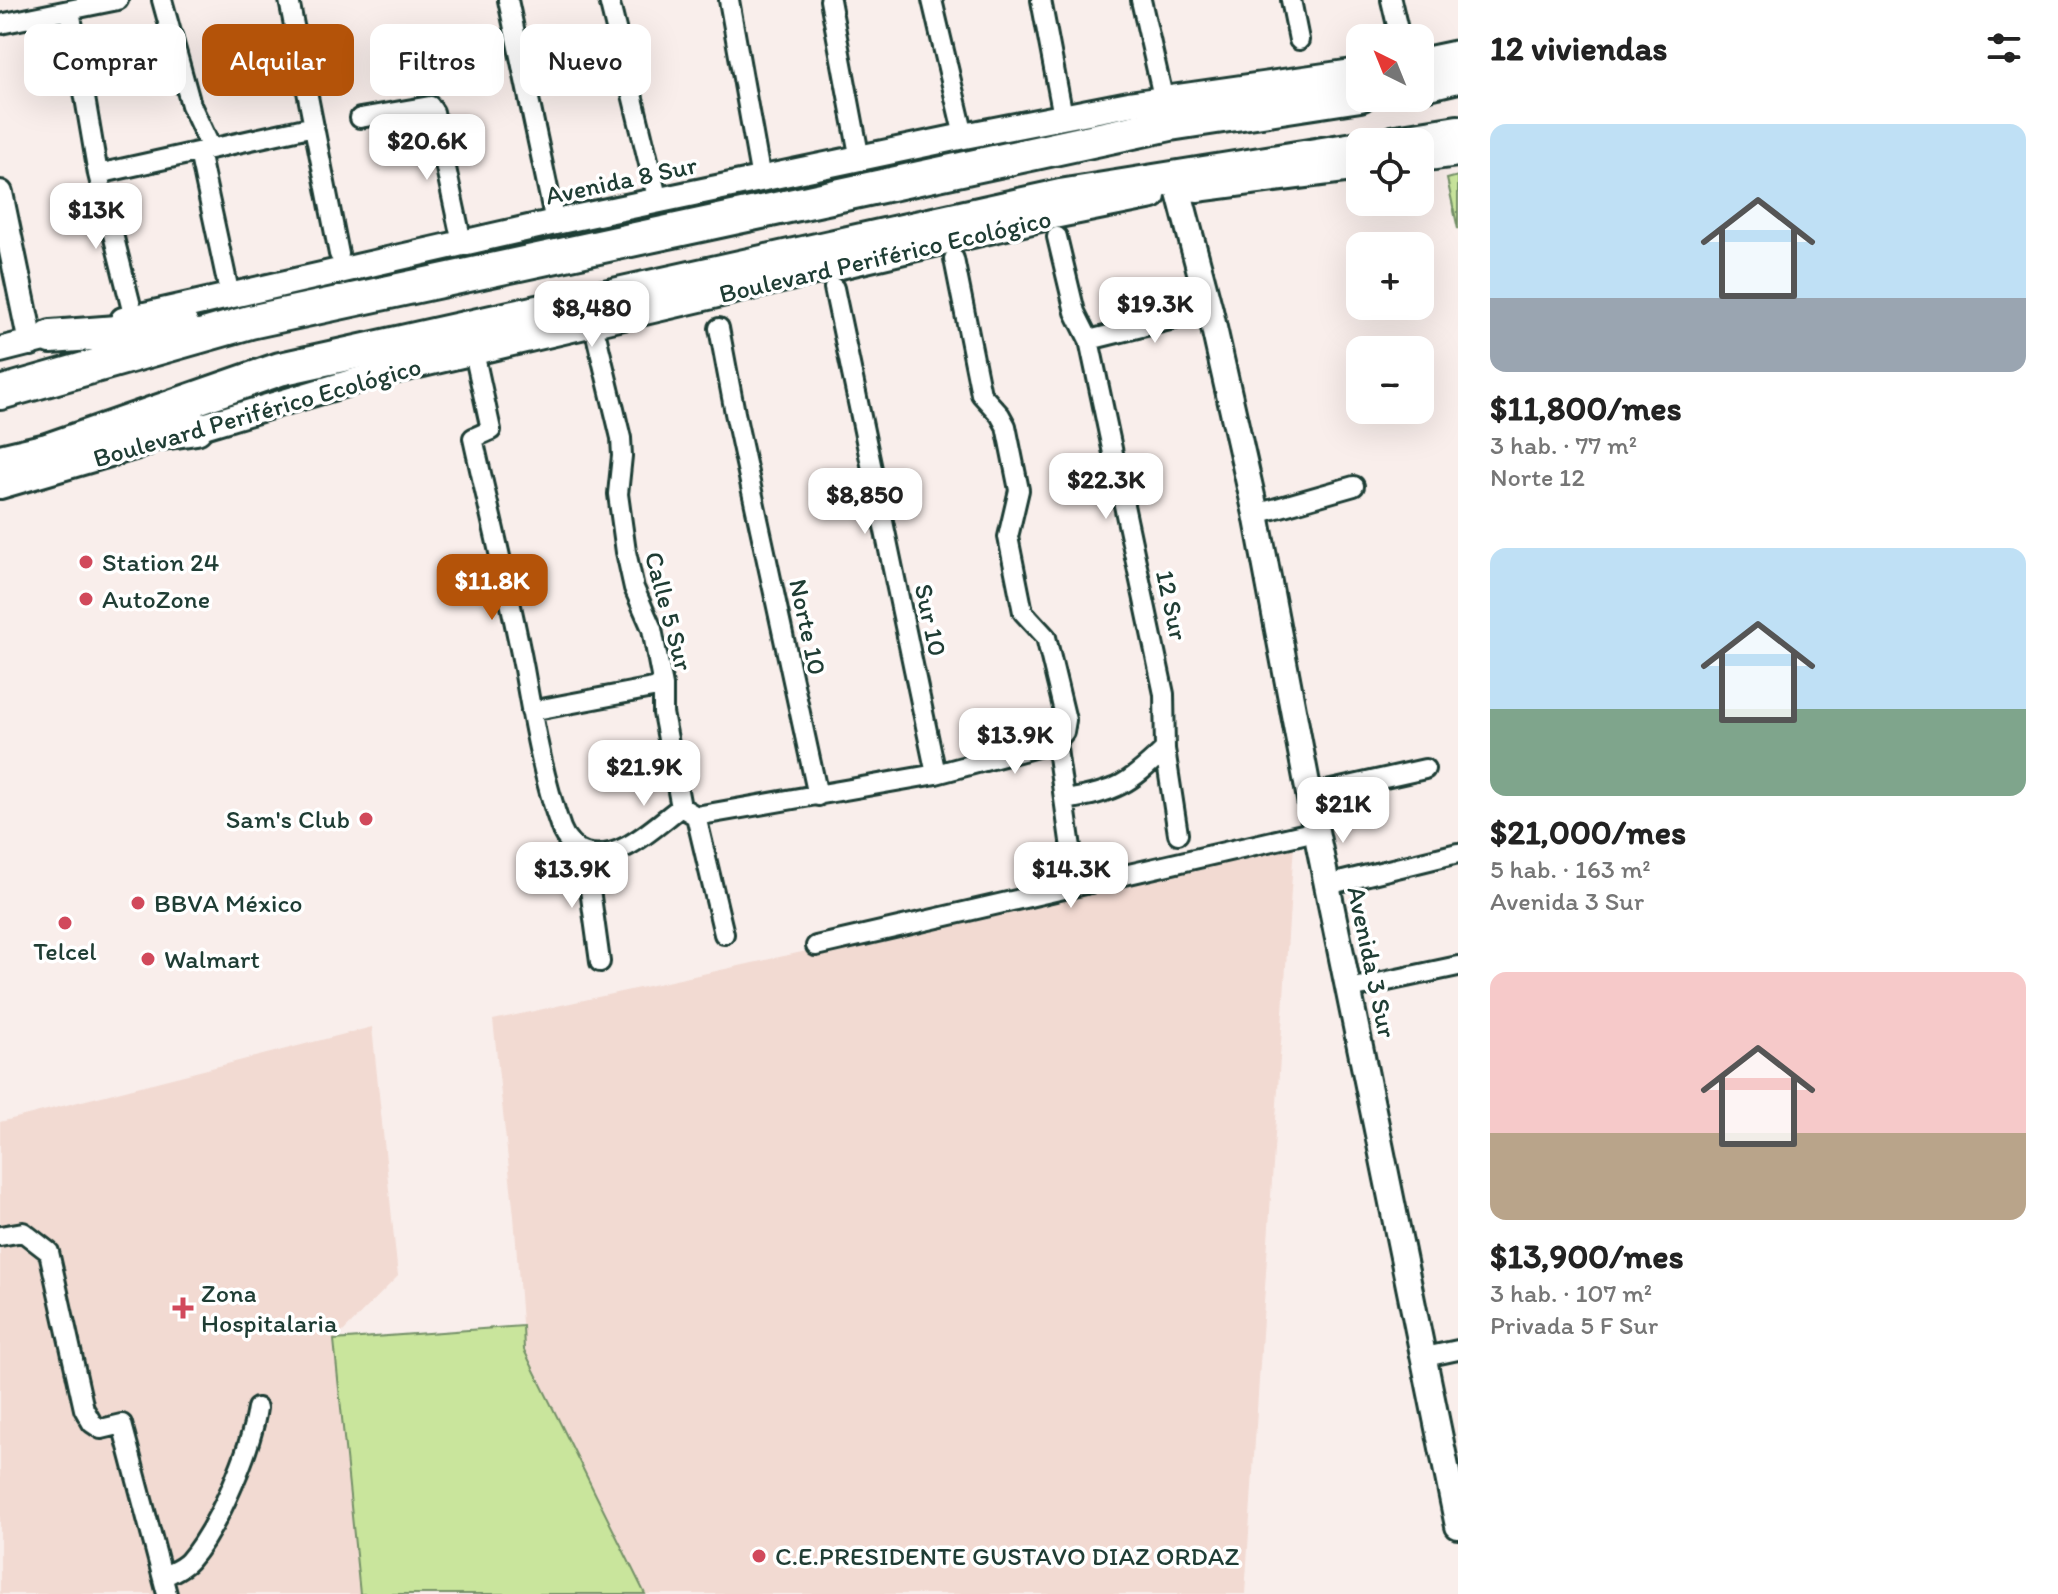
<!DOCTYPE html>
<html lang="es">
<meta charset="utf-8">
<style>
:root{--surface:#fff;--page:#f2f2f2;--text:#222;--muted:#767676;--accent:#b45309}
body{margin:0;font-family:Itim,sans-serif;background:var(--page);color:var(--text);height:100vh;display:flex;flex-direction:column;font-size:30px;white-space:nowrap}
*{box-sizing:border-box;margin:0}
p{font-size:26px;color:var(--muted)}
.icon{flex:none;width:44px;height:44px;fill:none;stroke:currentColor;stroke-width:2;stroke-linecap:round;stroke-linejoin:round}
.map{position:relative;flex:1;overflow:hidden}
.sheet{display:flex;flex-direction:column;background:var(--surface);width:600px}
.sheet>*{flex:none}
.hud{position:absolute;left:24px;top:24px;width:760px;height:72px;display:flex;gap:16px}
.needle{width:52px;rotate:317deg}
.fabs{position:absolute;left:1346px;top:24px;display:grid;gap:16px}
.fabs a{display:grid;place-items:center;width:88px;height:88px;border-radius:16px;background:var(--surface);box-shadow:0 8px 32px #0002;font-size:40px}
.price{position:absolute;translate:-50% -68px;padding:0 18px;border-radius:16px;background:#fff;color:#222;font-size:26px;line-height:52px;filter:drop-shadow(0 2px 4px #0008)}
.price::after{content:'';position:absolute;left:50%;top:48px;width:24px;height:18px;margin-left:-12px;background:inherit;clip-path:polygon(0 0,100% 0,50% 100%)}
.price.current{background:var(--accent);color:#fff}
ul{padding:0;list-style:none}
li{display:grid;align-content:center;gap:16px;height:424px;padding:0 32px}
li span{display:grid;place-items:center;height:248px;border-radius:16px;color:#555}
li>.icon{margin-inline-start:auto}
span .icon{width:144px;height:144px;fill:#fffc;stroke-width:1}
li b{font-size:34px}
h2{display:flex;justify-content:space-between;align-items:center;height:96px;padding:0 32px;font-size:34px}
.tag{padding:0 28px;border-radius:16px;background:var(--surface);box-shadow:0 8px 32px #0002;font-size:28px;line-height:72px}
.tag.current{background:var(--accent);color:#fff}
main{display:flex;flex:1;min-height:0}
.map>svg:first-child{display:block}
</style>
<main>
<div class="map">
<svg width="1458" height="1594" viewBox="0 0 1458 1594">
<rect width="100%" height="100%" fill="#f9eeeb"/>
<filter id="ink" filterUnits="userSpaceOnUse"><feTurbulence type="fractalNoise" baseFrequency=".0125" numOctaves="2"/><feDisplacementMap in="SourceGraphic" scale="16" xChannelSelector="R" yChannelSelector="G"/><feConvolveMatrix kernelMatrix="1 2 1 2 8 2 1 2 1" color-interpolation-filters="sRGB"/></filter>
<g filter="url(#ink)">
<!-- built -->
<path fill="#f2dad2" d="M1294,844L1245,1594H645L524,1349L514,1216L493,1020Z
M372,1027L398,1276L334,1341L360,1594H0V1122Z"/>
<!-- green -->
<path fill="#c9e59c" stroke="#749168" stroke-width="2" d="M1458,176V229L1447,179Z
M523,1326L524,1350L645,1594H360L334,1340Z"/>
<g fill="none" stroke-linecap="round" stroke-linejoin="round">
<defs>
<path id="street" d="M162,0L191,105L211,148
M289,0L339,254
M508,0L555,222
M609,0L658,201
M729,0L761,179
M830,0L858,149
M932,0L964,136
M1041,0L1063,116
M1141,0L1166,110
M1291,0L1299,40
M1391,0L1400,38
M70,10L98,174L134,318
M0,24L118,0
M360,118L430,106L434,112L462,243
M199,152L230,296
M98,174L314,126
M1057,237L1075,312L1089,340L1164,694L1165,749L1178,834
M954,259L981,394L1000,415L1006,426L1019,490L1008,537L1023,612L1046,637L1066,720L1064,732L1056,742L1073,862
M834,288L936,774
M719,328L735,413L818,796
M597,339L621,438L622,456L618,494L626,552L634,588L652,629L663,686V713L681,807L696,816L724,934
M1089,340L1210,310
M474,352L491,430L473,438C490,515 509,591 524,669C533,721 543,778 561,828C565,839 575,850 586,853C620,863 656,825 681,807
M1256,514L1354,486
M531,711L663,686
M1309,795L1425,769
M1066,800C1117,791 1128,785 1165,749
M696,816L936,774L1056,742
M585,853L600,962
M1327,885L1458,853
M816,946L1316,831
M1350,989L1458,966
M0,1236L23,1232L49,1252L84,1409L92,1423L101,1429L122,1424L167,1594
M1425,1357L1458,1350
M163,1577C172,1572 183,1568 189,1561C217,1529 251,1450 257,1408"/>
<path id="secondary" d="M1420,61L1458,53
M1420,159L1458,154
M1175,177L1210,310L1256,514L1316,831L1458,1526
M1197,189L1360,168
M0,193L31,343
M123,320L555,222L964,136L1129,104L1360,71
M0,350L67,333
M183,432L372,376L1049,217L1153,196
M0,486L144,444"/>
<path id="highway" d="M1420,85L1458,76
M1396,142L1458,132
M51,337L183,327
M0,393L250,322L1170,124L1360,95
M121,439L196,428
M0,461L47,450L280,369L1060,196L1360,148"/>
</defs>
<!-- street casing -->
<use href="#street" stroke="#1f3d34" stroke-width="24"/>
<!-- secondary casing -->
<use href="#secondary" stroke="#1f3d34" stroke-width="30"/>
<!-- highway casing -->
<use href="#highway" stroke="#1f3d34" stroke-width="38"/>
<!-- street -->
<use href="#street" stroke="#fff" stroke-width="18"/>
<!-- secondary -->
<use href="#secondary" stroke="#fff" stroke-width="24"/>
<!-- highway -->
<use href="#highway" stroke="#fff" stroke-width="32"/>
</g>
</g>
<!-- markers -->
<g fill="#d1495b" stroke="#fff" stroke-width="3">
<circle cx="86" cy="562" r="8"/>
<circle cx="86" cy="599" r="8"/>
<circle cx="366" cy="819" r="8"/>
<circle cx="138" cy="903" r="8"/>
<circle cx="65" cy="923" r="8"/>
<circle cx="148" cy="959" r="8"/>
<path d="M179 1296h8v8h8v8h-8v8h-8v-8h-8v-8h8z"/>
<circle cx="759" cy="1556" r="8"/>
</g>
<g text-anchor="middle" stroke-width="7" stroke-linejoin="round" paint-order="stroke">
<!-- street labels -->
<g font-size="26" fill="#1f3d34" stroke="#fff">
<text transform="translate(621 180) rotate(-12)" y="9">Avenida 8 Sur</text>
<text transform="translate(885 256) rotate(-13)" y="9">Boulevard Periférico Ecológico</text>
<text transform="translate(257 412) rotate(-16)" y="9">Boulevard Periférico Ecológico</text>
<text transform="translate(1172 605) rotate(78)" y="9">12 Sur</text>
<text transform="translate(669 611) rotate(75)" y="9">Calle 5 Sur</text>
<text transform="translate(931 620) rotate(78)" y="9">Sur 10</text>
<text transform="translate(808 627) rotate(78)" y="9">Norte 10</text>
<text transform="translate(1372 962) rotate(78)" y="9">Avenida 3 Sur</text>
</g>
<!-- poi labels -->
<g font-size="26" fill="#1f3d34" stroke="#fff" text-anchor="start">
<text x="102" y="571">Station 24</text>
<text x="102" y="608">AutoZone</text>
<text x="350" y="828" text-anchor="end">Sam's Club</text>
<text x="154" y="912">BBVA México</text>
<text x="65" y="960" text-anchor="middle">Telcel</text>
<text x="164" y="968">Walmart</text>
<text x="201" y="1302">Zona<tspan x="201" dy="30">Hospitalaria</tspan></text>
<text x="775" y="1565">C.E.PRESIDENTE GUSTAVO DIAZ ORDAZ</text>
</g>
</g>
</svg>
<div class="fabs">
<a><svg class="needle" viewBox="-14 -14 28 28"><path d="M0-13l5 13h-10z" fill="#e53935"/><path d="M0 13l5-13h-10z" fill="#767676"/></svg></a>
<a><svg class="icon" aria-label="locate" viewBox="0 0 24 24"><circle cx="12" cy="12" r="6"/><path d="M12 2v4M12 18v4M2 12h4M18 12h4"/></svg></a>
<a>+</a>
<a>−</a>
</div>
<b class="price" style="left:427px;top:182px">$20.6K</b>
<b class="price" style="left:96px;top:251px">$13K</b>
<b class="price" style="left:1155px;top:345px">$19.3K</b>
<b class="price" style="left:592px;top:349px">$8,480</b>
<b class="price" style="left:1106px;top:521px">$22.3K</b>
<b class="price" style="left:865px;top:536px">$8,850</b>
<b class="price current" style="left:492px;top:622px">$11.8K</b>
<b class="price" style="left:1015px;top:776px">$13.9K</b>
<b class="price" style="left:644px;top:808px">$21.9K</b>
<b class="price" style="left:1343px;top:845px">$21K</b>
<b class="price" style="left:572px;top:910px">$13.9K</b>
<b class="price" style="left:1071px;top:910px">$14.3K</b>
<div class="hud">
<a class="tag">Comprar</a>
<a class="tag current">Alquilar</a>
<a class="tag">Filtros</a>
<a class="tag">Nuevo</a>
</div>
</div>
<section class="sheet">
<h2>12 viviendas<svg class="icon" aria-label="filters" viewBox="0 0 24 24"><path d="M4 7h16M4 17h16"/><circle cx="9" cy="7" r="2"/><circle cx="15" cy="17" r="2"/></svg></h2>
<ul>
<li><span style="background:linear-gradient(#bfe0f5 70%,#9aa5b1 0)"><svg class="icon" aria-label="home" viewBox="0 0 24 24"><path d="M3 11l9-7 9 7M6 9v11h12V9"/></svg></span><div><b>$11,800/mes</b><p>3 hab. · 77 m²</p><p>Norte 12</p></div></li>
<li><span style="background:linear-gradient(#bfe0f5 65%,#7fa58c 0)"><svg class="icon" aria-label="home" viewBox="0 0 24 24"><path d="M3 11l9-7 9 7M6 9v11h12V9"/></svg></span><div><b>$21,000/mes</b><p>5 hab. · 163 m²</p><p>Avenida 3 Sur</p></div></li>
<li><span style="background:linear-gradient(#f6c9c9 65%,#b9a48a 0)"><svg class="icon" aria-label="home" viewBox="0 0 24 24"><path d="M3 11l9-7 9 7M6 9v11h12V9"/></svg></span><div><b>$13,900/mes</b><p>3 hab. · 107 m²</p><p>Privada 5 F Sur</p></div></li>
</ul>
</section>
</main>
